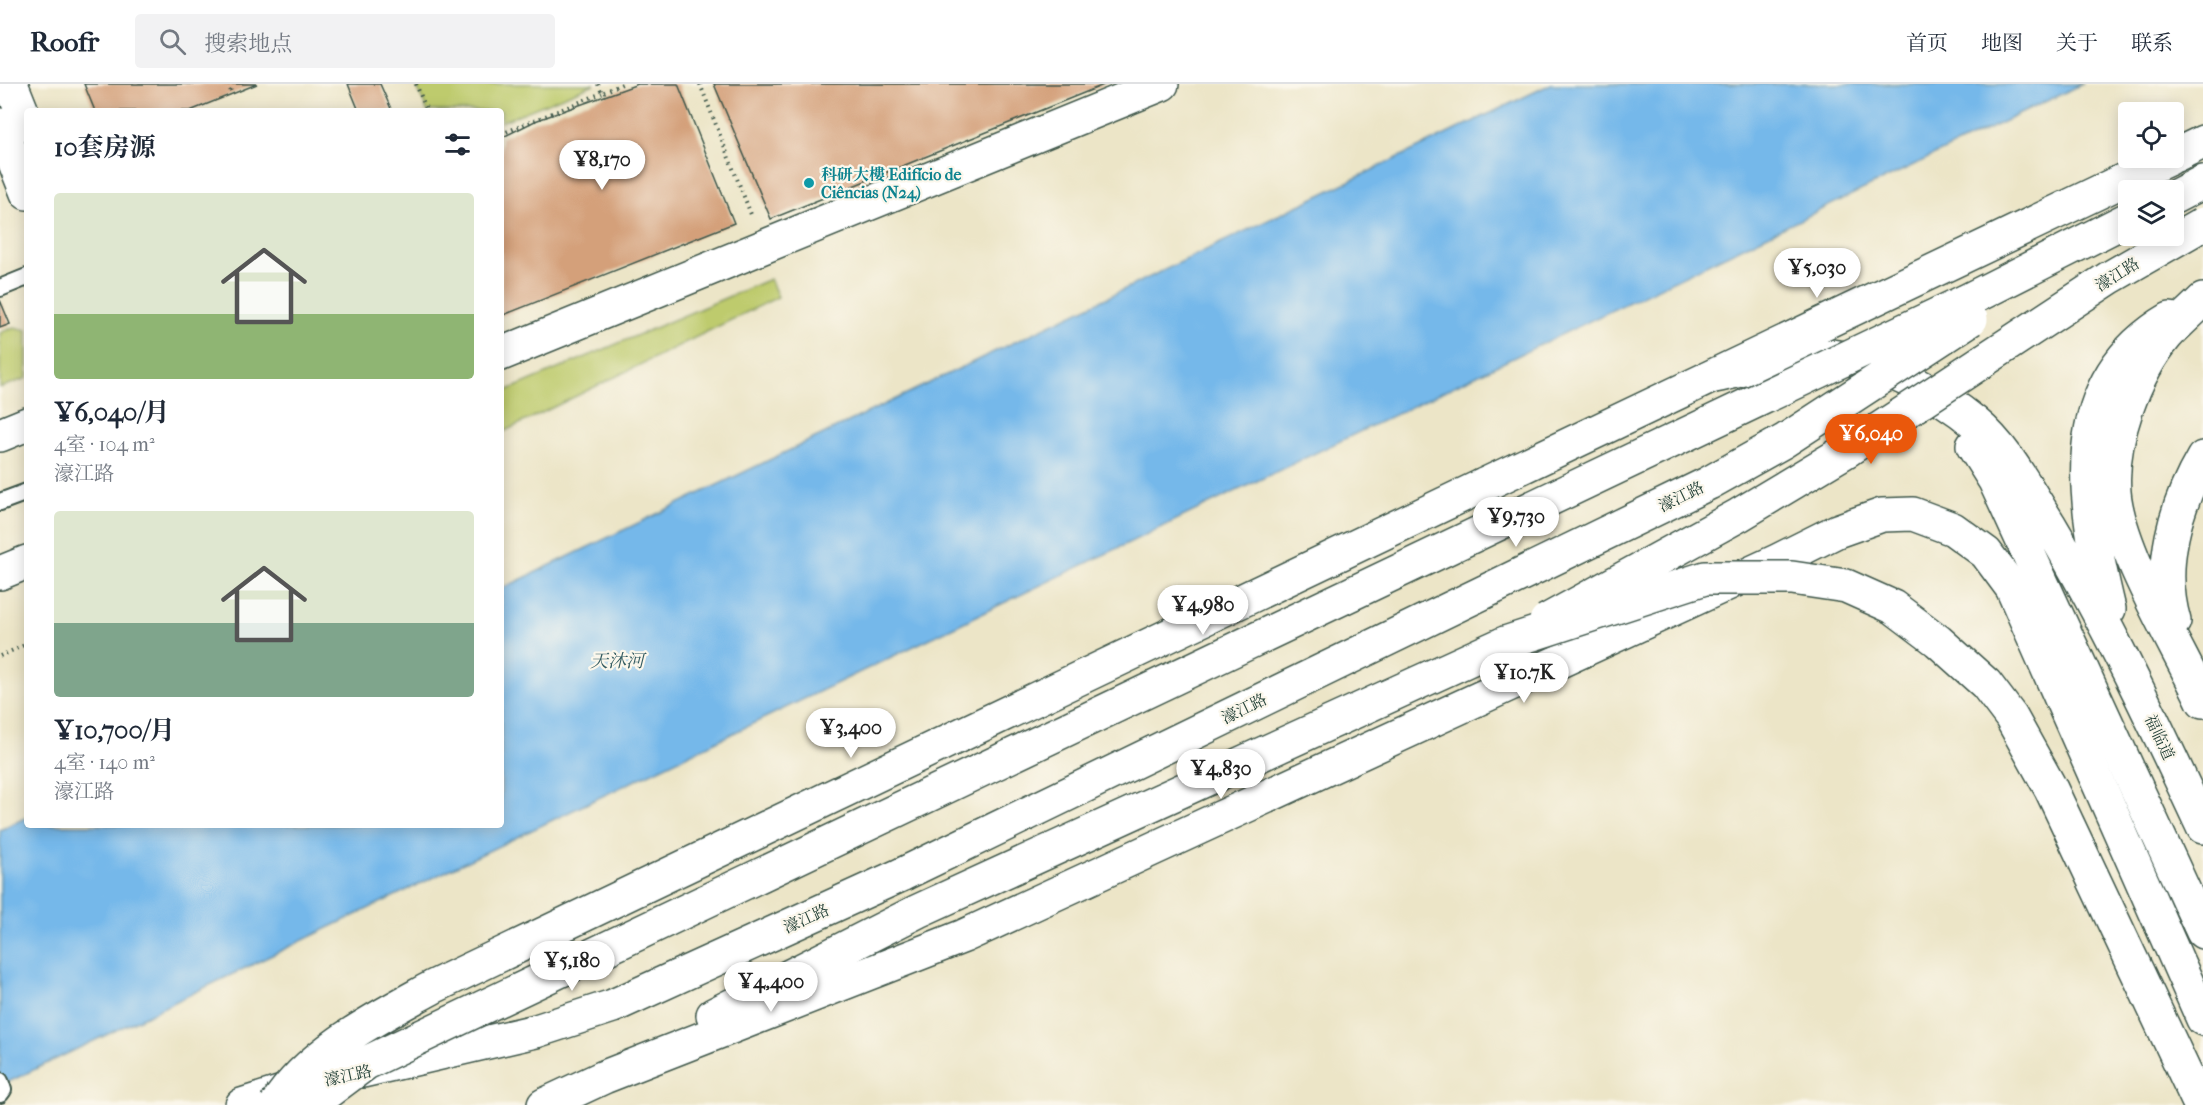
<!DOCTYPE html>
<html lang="zh">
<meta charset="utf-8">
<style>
:root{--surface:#fff;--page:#f2f2f3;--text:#1f2937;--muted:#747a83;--line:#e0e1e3;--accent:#ea580c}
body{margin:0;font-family:"IM FELL French Canon","Noto Serif SC",serif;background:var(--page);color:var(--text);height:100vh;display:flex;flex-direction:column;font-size:22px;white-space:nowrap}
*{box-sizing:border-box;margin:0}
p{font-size:20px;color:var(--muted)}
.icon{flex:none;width:33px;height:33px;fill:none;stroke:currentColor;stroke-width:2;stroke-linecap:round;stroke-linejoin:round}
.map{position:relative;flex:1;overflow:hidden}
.drawer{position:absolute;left:24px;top:24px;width:480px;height:720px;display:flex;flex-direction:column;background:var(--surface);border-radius:6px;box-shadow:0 3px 15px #0003}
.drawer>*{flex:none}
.tools{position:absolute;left:2118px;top:18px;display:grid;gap:12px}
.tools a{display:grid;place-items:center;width:66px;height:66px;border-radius:6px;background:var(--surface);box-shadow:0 3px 15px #0003;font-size:30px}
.price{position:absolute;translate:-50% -51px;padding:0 14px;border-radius:21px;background:#fff;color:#222;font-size:20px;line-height:39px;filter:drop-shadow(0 2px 3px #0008)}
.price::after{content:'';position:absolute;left:50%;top:36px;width:18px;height:14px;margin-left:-9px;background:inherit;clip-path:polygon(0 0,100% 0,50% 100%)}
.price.active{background:var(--accent);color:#fff}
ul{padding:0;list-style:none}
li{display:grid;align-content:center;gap:12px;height:318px;padding:0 30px}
li span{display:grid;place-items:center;height:186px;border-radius:6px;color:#555}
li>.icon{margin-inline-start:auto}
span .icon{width:108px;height:108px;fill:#fffc;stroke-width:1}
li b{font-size:26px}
h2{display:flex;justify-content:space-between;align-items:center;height:72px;padding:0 30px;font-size:26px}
header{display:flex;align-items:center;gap:36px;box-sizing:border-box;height:84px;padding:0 30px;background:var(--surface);border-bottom:2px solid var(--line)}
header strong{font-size:28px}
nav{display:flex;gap:33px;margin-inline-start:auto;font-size:21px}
.search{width:420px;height:54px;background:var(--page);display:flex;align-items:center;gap:15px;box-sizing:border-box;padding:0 21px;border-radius:6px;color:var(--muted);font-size:22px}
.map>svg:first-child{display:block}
</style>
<header>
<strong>Roofr</strong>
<div class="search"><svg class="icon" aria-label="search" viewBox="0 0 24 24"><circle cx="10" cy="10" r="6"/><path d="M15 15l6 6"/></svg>搜索地点</div>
<nav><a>首页</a><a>地图</a><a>关于</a><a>联系</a></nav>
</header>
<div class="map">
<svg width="2203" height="1021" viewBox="0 0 2203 1021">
<rect width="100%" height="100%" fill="#fbf7ec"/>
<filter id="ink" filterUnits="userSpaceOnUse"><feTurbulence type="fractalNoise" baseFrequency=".0167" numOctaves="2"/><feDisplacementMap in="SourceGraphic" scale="12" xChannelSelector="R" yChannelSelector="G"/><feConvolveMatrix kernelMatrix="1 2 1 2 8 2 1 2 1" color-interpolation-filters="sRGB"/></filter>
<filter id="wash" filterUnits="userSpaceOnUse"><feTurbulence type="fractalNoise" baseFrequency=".008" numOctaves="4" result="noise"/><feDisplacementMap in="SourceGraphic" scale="24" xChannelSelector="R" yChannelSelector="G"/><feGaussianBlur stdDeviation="1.35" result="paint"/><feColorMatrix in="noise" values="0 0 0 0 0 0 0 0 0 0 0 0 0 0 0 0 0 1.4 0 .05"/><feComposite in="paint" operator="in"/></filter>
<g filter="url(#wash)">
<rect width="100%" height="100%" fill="#ece5c7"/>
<!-- green -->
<path fill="#becb6d" stroke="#6e8450" stroke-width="1.5" d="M416,0H594L501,38V27H427Z
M770,195L778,213L501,349V309Z
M14,243L27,246V294L0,304V249Z"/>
<!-- water -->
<path fill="#74b8ea" stroke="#4a7a8f" stroke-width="1.5" d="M1551,0H2082L0,1002V746L27,733V741H501V505Z"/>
<g id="blocks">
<!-- building -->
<path fill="#d4a07a" d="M84,0H257L190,27H95Z
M348,0H380L392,27H359Z
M638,0H678L734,139L501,232V54L535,37Z
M714,0H1106L771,135Z
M0,216L10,240L0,244Z"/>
</g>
</g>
<g filter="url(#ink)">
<use href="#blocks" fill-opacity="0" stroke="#3e564a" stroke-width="1.5"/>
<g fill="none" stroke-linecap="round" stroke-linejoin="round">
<defs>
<path id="service" d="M0,204L27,193
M0,418L27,408
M0,997L3,1006L0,1010"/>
<path id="minor" d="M11,0L27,40
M501,270L1162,0
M0,489L27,478"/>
<path id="secondary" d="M0,41L27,109
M2174,72L2203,58
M2174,113L2203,98
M0,351L27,340
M1484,401L2170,74
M713,931L918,827L1505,559
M363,987L536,947L613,922L903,790
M242,1021L304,1001
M544,1021L604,993L964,852L1777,477L1837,447L1882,431L1913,430L1953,445L1986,469L2012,504L2203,935"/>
<path id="primary" d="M2203,216C2191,228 2178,239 2167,251C2134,290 2110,357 2114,408C2119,467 2177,561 2203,617
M1715,292C1756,283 1803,266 1845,274C1888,282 1940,310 1974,338C2007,365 2027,405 2049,440C2107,538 2155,640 2203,743
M1973,362L1995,397L2203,848
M2109,525C2084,421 2059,300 2170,235
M2174,537C2158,482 2175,422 2203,374"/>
</defs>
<!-- service casing -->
<use href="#service" stroke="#3e564a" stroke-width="20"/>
<!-- minor casing -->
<use href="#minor" stroke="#3e564a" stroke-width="36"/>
<!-- secondary casing -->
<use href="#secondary" stroke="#3e564a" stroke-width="36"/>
<!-- primary casing -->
<use href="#primary" stroke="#3e564a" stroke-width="36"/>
<!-- path -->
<path stroke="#3e564a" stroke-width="4" stroke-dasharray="1.5 4.5" stroke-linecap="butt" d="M228,0L232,10
M416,0L427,27
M598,0L602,9L622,0
M700,0L752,133
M501,50L602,9
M0,572L27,560"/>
<!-- service -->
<use href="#service" stroke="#fff" stroke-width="16"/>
<!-- minor -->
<use href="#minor" stroke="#fff" stroke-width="33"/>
<!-- secondary -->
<use href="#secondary" stroke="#fff" stroke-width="33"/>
<!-- primary -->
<use href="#primary" stroke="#fff" stroke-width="33"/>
<defs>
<path id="secondary-bridge" d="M1546,537L1739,431L1849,365L2109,194L2203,140
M903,790L1709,399L1784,357L1971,235
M276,1021C310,967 379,933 433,903L1484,401
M310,1021L366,979L1966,217L2128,135"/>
<path id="primary-bridge" d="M1505,559L1705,494H1792L1846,502L1893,523L1938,557L1986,600L2011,633L2051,705L2200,1021"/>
</defs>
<!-- secondary-bridge casing -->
<use href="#secondary-bridge" stroke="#3e564a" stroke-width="36" stroke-linecap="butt"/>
<!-- primary-bridge casing -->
<use href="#primary-bridge" stroke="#3e564a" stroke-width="36" stroke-linecap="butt"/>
<!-- secondary-bridge -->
<use href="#secondary-bridge" stroke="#fff" stroke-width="33"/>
<!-- primary-bridge -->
<use href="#primary-bridge" stroke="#fff" stroke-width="33"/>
</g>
</g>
<!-- markers -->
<circle fill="#0f9aa8" stroke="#fbf7ec" stroke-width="2" cx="809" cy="99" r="6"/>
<g text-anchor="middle" stroke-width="4.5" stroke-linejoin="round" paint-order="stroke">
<!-- culture labels -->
<g font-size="16" font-weight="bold" fill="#0d838f" stroke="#fbf7ec" text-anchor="start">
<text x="821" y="96">科研大樓 Edifício de<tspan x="821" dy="18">Ciências (N24)</tspan></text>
</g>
<!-- street labels -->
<g font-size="16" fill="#1f3d34" stroke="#fbf7ec">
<text transform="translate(2117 190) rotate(-32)" y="6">濠江路</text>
<text transform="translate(1681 412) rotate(-26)" y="6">濠江路</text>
<text transform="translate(1244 624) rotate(-26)" y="6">濠江路</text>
<text transform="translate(2160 653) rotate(65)" y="6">福临道</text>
<text transform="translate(806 834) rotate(-24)" y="6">濠江路</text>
<text transform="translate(348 991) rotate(-12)" y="6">濠江路</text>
</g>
<!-- water labels -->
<g font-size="18" font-style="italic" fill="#345c62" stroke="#fbf7ec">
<text x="617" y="583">天沐河</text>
</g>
</g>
</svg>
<div class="tools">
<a><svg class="icon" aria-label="locate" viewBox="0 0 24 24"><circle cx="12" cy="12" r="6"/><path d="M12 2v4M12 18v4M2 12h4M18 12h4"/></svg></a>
<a><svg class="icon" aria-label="layers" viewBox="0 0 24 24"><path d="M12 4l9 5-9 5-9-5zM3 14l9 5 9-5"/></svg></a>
</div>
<b class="price" style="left:602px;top:107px">¥8,170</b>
<b class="price" style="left:1817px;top:215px">¥5,030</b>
<b class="price active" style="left:1871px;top:381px">¥6,040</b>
<b class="price" style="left:1516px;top:464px">¥9,730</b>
<b class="price" style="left:1203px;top:552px">¥4,980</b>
<b class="price" style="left:1524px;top:620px">¥10.7K</b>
<b class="price" style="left:851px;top:675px">¥3,400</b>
<b class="price" style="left:1221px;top:716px">¥4,830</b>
<b class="price" style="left:572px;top:908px">¥5,180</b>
<b class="price" style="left:771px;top:929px">¥4,400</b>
<section class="drawer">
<h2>10套房源<svg class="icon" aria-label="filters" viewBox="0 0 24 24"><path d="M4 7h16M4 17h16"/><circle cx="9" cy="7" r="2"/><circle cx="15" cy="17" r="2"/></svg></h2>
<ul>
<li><span style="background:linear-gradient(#dfe7d0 65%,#8fb573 0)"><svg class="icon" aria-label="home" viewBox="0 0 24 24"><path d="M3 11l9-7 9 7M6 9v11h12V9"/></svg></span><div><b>¥6,040/月</b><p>4室 · 104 m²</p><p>濠江路</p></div></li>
<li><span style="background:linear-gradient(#dfe7d0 60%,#7fa58c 0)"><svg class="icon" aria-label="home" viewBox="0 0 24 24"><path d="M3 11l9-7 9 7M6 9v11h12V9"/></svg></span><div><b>¥10,700/月</b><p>4室 · 140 m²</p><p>濠江路</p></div></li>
</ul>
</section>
</div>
